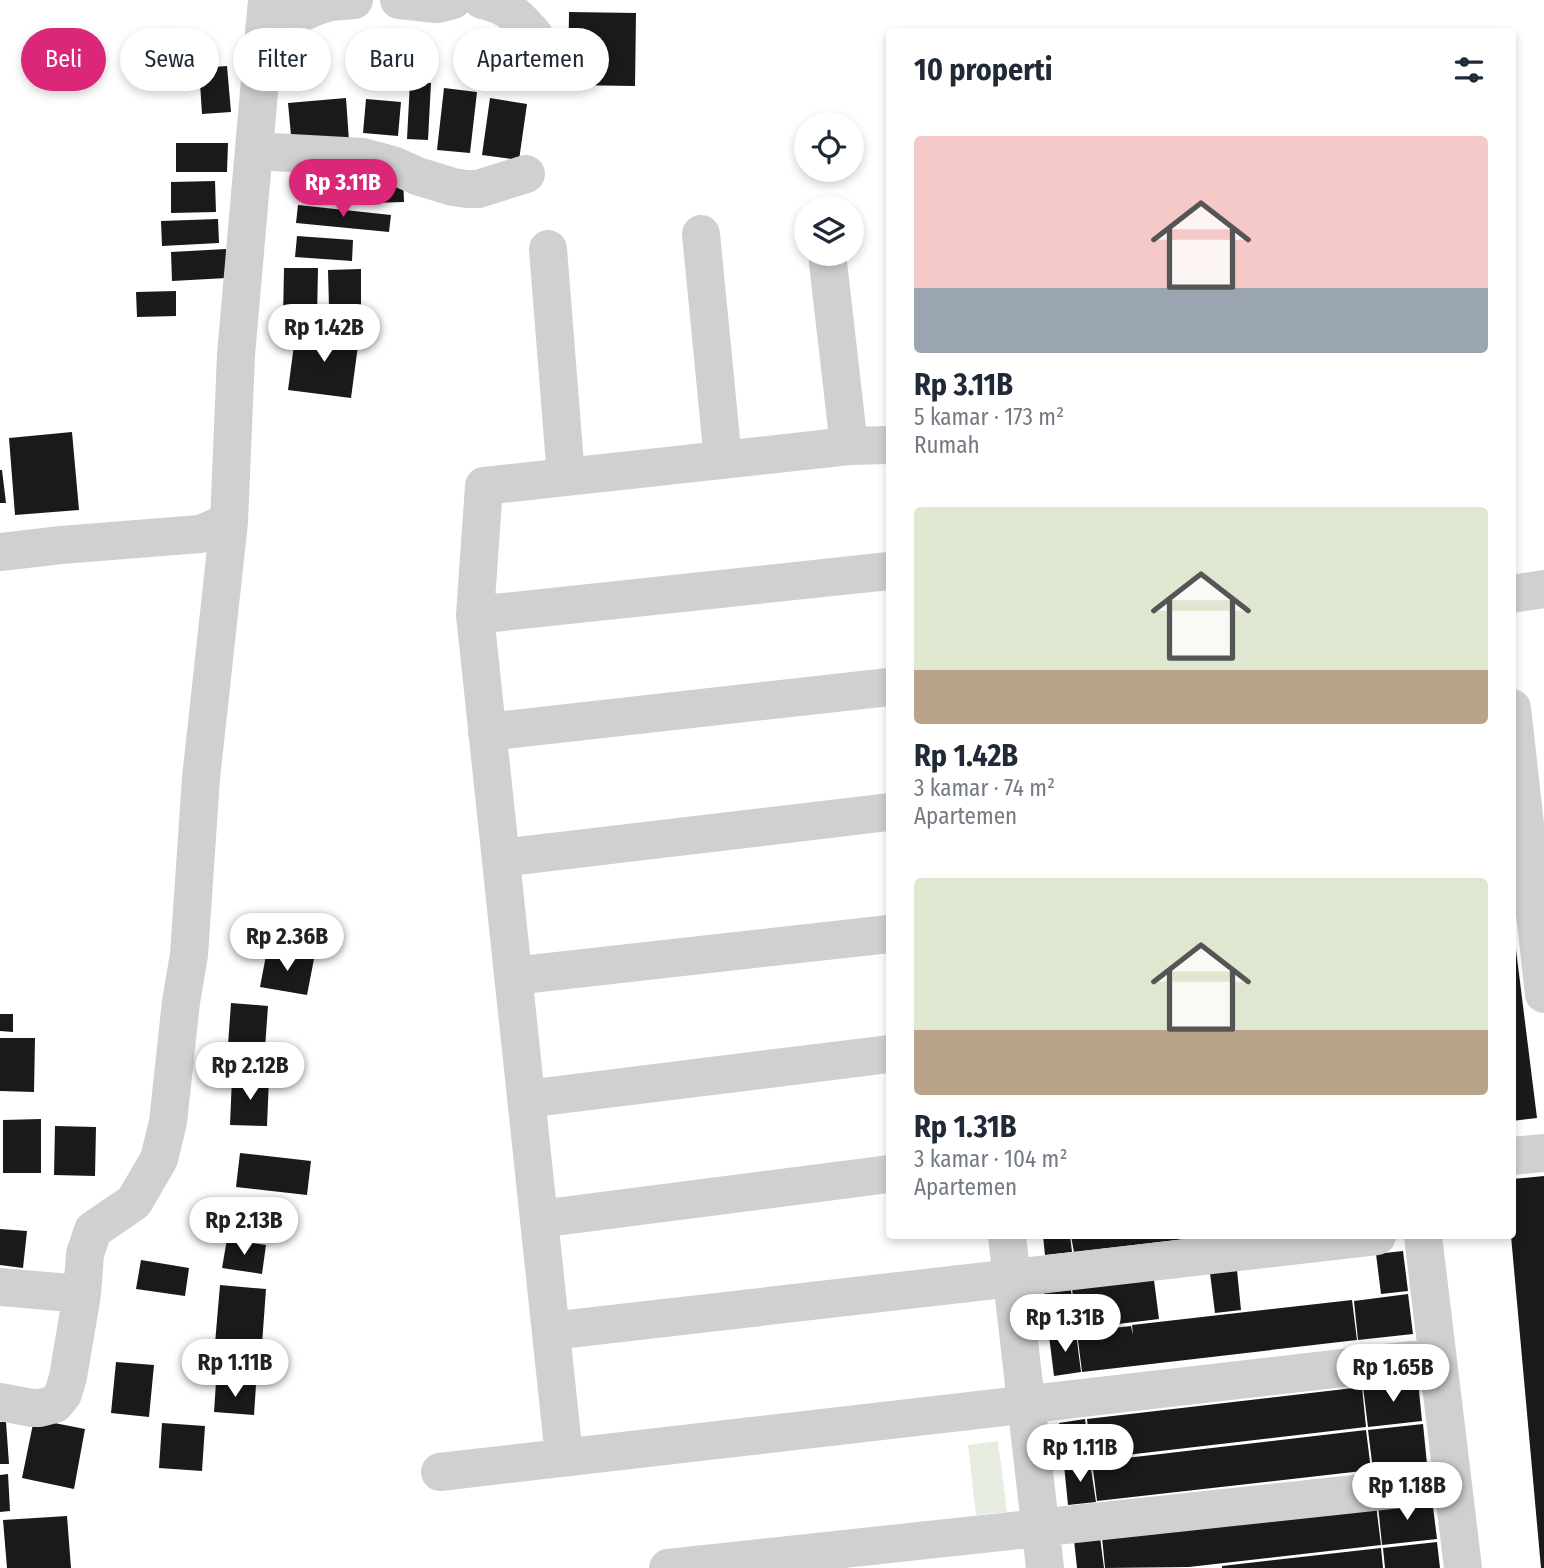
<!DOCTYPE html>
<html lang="id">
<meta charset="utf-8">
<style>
:root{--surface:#fff;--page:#f2f2f3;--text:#1f2937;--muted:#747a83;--accent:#db2777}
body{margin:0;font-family:"Fira Sans Condensed",sans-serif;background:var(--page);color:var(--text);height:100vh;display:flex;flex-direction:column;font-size:26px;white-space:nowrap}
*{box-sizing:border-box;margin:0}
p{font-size:23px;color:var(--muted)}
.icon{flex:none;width:38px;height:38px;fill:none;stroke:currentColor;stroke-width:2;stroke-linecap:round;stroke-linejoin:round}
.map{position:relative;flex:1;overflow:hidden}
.details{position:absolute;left:886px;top:28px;width:630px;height:1211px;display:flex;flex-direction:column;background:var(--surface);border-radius:7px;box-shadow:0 4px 10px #0003}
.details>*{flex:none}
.hud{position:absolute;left:21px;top:28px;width:665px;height:63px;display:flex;gap:14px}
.fabs{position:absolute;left:794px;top:112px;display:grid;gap:14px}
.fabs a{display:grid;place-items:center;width:70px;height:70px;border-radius:50%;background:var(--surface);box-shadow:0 4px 10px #0003;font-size:35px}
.price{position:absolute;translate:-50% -60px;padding:0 16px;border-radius:24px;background:#fff;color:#222;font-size:23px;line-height:46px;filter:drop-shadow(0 2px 4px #0008)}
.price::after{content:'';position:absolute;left:50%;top:42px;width:21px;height:16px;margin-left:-10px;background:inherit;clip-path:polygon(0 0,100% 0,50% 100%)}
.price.active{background:var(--accent);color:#fff}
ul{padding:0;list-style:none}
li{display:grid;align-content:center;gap:14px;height:371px;padding:0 28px}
li span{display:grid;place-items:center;height:217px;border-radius:7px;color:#555}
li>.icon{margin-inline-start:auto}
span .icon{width:126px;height:126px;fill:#fffc;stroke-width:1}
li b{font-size:30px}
h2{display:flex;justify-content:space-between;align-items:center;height:84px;padding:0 28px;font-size:30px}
.pill{padding:0 24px;border-radius:32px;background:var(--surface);box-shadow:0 4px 10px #0003;font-size:24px;line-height:63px}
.pill.active{background:var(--accent);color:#fff}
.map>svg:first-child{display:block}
</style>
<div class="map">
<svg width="1544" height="1568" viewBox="0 0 1544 1568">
<rect width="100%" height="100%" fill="#fff"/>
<!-- green -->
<path fill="#e6ecdf" d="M998,1441L1007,1512L976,1515L968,1445Z"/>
<!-- building -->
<path fill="#1a1a1a" d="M569,12L636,13L635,86L568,85Z
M227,66L231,112L202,114L199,68Z
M410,82L431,83L428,140L407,139Z
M444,88L477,92L470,153L437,150Z
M346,98L349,141L292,146L288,103Z
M490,98L527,104L519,160L482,155Z
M366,99L401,102L398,136L363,133Z
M176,143H228L227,172H176Z
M303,165L355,169L353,198L300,195Z
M403,176L404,202L371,203L370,177Z
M215,181L216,212L171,213V182Z
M298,205L391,215L389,232L296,223Z
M218,219L219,243L162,246L161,221Z
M297,236L353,240L352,261L295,257Z
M226,249L227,278L172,281L171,252Z
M284,268H318L317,319H283Z
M361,269V307H329L328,270Z
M176,291V316L137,317L136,292Z
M296,330L359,338L351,398L288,390Z
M72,432L79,510L15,515L9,438Z
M0,470H2L6,503H0Z
M1512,934H1514L1537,1118L1512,1121Z
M267,950L314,959L307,995L260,987Z
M231,1003L268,1006L265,1048L228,1045Z
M0,1014H13V1032L0,1031Z
M0,1038H35L34,1092L0,1091Z
M232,1077L269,1078L267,1126L230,1125Z
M41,1119V1173H3V1120Z
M55,1126L96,1127L95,1176L54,1175Z
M240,1153L311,1161L307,1195L236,1187Z
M1544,1176V1568H1541L1511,1236L1512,1179Z
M0,1229L27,1231L23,1268L0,1265Z
M1043,1236H1070L1072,1252L1045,1255Z
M1071,1236H1202V1237L1074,1252Z
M227,1239L266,1245L262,1274L222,1268Z
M1403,1251L1408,1291L1381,1294L1376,1254Z
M141,1260L189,1268L185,1296L136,1289Z
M1237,1270L1241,1310L1215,1313L1210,1273Z
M1154,1280L1159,1319L1077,1329L1072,1289Z
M220,1285L266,1289L261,1358L214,1355Z
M1071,1290L1076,1329L1049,1333L1044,1293Z
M1408,1294L1413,1334L1358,1340L1354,1301Z
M1352,1300L1357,1340L1082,1372L1077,1332L1131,1326L1133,1335L1132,1325Z
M1076,1333L1081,1372L1054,1376L1049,1336Z
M116,1362L154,1365L149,1417L111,1413Z
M1418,1381L1422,1421L1368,1427L1363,1387Z
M216,1382L256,1385L254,1415L214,1412Z
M1362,1387L1366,1427L1092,1459L1087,1419Z
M34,1419L85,1429L74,1489L22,1478Z
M1085,1419L1090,1459L1064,1462L1059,1423Z
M0,1422H6L9,1464H0Z
M162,1423L205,1426L202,1471L159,1468Z
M1423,1424L1427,1464L1373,1470L1368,1430Z
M1366,1430L1371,1470L1097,1501L1092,1462Z
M1090,1462L1096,1502L1068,1505L1064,1465Z
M8,1474L10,1511L0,1512V1475Z
M1432,1499L1437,1539L1382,1545L1378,1505Z
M1376,1505L1381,1545L1189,1567L1105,1568L1102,1537Z
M67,1516L71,1568H7L3,1520Z
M1100,1537L1104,1568H1077L1074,1540Z
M1437,1542L1440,1568H1385L1383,1548Z
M1381,1548L1383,1568H1222V1566Z"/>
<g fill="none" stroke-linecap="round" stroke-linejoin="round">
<!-- minor -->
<path stroke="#d0d0d0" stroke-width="38" d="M399,0L437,4L453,0
M482,0C508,5 518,17 534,35
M264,29L317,6L330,2L354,0
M254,151L363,157L393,165L417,176L453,187L467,189H478L526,174
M701,234L723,460
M548,249L566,477
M827,254L849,446
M0,552L61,545L200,534L229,522L236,355L267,0
M1512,594L1544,589
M475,615L889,571
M1512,708L1544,994
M487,732L889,687
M501,858L889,812
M513,976L889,934
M526,1099L889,1054
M1512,1156L1544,1153
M539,1219L889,1174
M1007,1236L1045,1568
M1423,1236L1463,1568
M0,1287L82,1294
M551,1331L1377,1236
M0,1402L32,1408H40L55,1404L63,1394L68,1377L82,1294L85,1254L93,1230L134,1202L159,1159L168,1122L181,1002L189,955L201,778L229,522
M564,1456L475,615L484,486L849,446L889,445
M440,1472L1412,1360
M668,1568L1428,1486"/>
</g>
</svg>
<div class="fabs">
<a><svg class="icon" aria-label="locate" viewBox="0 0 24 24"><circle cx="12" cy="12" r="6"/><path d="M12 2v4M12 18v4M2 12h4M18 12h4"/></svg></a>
<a><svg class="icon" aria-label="layers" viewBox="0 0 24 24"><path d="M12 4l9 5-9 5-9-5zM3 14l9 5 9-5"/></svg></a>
</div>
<b class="price active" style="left:343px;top:219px">Rp 3.11B</b>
<b class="price" style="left:324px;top:364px">Rp 1.42B</b>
<b class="price" style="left:287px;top:973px">Rp 2.36B</b>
<b class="price" style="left:250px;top:1102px">Rp 2.12B</b>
<b class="price" style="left:244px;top:1257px">Rp 2.13B</b>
<b class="price" style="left:1065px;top:1354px">Rp 1.31B</b>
<b class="price" style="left:235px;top:1399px">Rp 1.11B</b>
<b class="price" style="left:1393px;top:1404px">Rp 1.65B</b>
<b class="price" style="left:1080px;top:1484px">Rp 1.11B</b>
<b class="price" style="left:1407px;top:1522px">Rp 1.18B</b>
<div class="hud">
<a class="pill active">Beli</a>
<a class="pill">Sewa</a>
<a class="pill">Filter</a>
<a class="pill">Baru</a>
<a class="pill">Apartemen</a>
</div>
<section class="details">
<h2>10 properti<svg class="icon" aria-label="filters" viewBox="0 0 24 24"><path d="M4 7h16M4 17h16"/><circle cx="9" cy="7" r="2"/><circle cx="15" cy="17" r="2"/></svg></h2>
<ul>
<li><span style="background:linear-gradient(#f6c9c9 70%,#9aa5b1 0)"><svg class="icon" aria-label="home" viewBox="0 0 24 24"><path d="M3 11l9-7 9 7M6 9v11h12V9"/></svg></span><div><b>Rp 3.11B</b><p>5 kamar · 173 m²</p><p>Rumah</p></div></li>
<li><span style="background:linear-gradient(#dfe7d0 75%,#b9a48a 0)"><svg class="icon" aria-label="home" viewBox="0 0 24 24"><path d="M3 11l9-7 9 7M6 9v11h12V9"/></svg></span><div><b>Rp 1.42B</b><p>3 kamar · 74 m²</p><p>Apartemen</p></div></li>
<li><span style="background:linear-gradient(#dfe7d0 70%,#b9a48a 0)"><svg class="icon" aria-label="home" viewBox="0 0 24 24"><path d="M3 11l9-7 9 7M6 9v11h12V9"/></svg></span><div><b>Rp 1.31B</b><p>3 kamar · 104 m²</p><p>Apartemen</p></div></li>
</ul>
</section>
</div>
